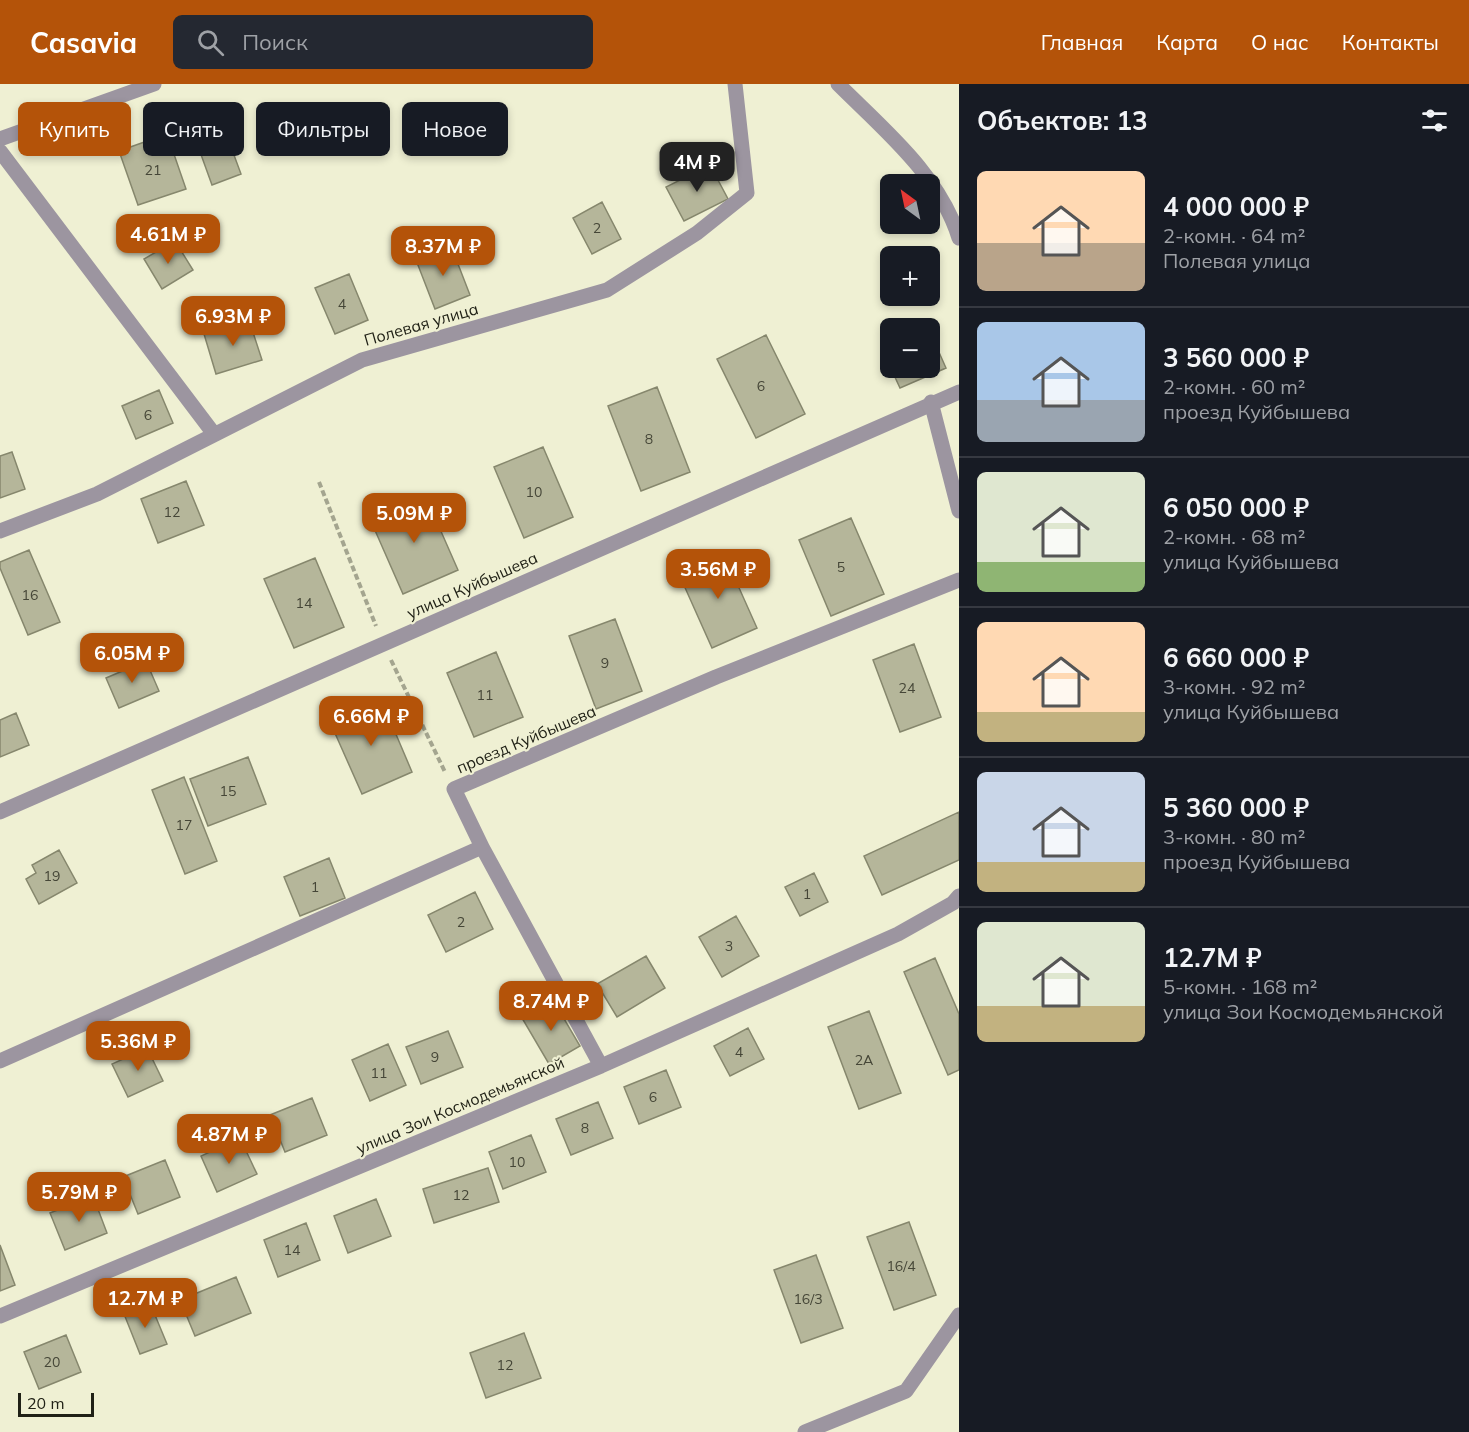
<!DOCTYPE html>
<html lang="ru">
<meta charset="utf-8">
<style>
:root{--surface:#171b24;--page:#242831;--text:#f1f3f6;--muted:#9ea1a6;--line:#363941;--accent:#b45309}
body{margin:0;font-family:Mulish,sans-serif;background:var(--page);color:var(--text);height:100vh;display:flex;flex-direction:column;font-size:22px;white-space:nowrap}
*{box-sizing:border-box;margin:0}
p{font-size:20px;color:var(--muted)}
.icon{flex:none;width:33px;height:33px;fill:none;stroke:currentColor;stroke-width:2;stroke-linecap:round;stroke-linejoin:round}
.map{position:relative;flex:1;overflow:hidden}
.sheet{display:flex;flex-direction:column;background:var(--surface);width:510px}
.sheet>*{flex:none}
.guide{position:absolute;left:18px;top:18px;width:570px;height:54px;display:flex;gap:12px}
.needle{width:39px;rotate:327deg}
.tools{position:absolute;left:880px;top:90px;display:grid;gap:12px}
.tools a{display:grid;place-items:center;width:60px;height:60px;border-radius:9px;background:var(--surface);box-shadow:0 3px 9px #0003;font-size:30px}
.scale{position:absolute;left:18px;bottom:15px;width:76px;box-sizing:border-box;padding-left:6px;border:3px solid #202116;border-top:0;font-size:16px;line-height:21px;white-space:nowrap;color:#202116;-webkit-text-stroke:4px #eff0d3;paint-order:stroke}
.price{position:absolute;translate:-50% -51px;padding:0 14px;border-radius:12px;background:var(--accent);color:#fff;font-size:20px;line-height:39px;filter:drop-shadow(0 2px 3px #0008)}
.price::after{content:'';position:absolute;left:50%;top:36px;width:18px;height:14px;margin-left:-9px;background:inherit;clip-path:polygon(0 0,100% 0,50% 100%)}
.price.current{background:#222;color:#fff}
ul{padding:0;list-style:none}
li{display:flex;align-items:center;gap:18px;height:150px;padding:0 18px}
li+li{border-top:2px solid var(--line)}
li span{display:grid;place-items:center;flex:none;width:168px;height:120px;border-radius:9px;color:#555}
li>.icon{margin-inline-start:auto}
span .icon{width:72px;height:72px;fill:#fffc;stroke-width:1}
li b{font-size:26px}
h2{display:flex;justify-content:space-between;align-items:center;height:72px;padding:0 18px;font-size:26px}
.chip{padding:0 21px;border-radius:9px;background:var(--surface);box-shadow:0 3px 9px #0003;font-size:21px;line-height:54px}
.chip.current{background:var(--accent);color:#fff}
header{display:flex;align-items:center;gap:36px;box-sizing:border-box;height:84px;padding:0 30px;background:var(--accent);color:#fff}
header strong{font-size:28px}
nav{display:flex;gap:33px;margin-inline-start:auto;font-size:21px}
.search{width:420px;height:54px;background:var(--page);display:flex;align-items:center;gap:15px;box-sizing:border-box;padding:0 21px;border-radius:9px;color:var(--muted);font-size:22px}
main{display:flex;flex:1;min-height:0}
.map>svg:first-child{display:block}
</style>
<header>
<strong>Casavia</strong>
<div class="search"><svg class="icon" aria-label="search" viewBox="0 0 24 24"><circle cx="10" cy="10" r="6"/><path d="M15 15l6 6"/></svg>Поиск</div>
<nav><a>Главная</a><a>Карта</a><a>О нас</a><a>Контакты</a></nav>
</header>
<main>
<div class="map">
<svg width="959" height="1348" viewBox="0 0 959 1348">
<rect width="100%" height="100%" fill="#eff0d3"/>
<!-- building -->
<path fill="#b5b69a" stroke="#86876d" stroke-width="1.5" d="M306,30L315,56L271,71L263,45Z
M224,44L241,90L212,101L195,54Z
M167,50L186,105L138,121L119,67Z
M710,81L728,115L684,137L666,103Z
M602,118L621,155L592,170L573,134Z
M175,157L193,186L162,205L144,175Z
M451,162L470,211L435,225L416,176Z
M349,190L368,236L335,250L315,204Z
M249,236L262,276L216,290L204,250Z
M930,248L946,284L900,304L882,265L891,261V284H930Z
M766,251L805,330L756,354L717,275Z
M657,303L690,388L641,407L608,322Z
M159,306L173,339L136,355L122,322Z
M543,363L573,433L524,454L494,383Z
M12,368L25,405L0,414V372Z
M186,397L204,441L158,459L141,415Z
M425,411L458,486L403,510L370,435Z
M851,434L884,510L831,532L799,456Z
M29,466L60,538L28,551L0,484V478Z
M723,468L757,544L712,564L678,488Z
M315,474L344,543L294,564L264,495Z
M615,535L642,607L596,625L569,552Z
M914,560L941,633L900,648L873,576Z
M496,568L523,633L474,653L447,589Z
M146,577L159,607L119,624L106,594Z
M381,615L412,688L362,710L330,638Z
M16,629L29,661L0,673V636Z
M248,673L266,720L208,742L190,695Z
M184,693L217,777L185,790L152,706Z
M959,728V776L882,811L864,772Z
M59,766L77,799L39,820L26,795L36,789L32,781Z
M329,774L345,814L300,832L284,793Z
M814,789L828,818L800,832L785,803Z
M475,808L493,845L446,868L428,831Z
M736,832L759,872L722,893L699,853Z
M646,872L665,904L617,933L597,900Z
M935,874L959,930V986L948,991L904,888Z
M553,916L580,962L549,980L522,934Z
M869,927L901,1009L859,1025L828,943Z
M748,944L764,975L730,992L714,962Z
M448,947L463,983L421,1000L406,963Z
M388,960L406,1001L370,1017L352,976Z
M147,964L163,997L128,1013L112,980Z
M666,986L681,1023L639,1040L624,1003Z
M312,1014L327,1051L285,1068L270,1031Z
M598,1018L613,1054L571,1071L556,1035Z
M531,1051L546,1088L503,1105L489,1068Z
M240,1054L257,1090L217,1108L201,1072Z
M165,1076L180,1113L138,1130L123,1093Z
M488,1084L499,1118L434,1139L423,1105Z
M93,1112L107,1149L65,1166L50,1129Z
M376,1115L391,1152L348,1169L334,1132Z
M909,1138L936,1211L894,1226L867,1153Z
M306,1139L320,1176L278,1193L264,1156Z
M0,1161L15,1201L0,1207Z
M816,1171L843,1244L801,1259L774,1186Z
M236,1193L251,1229L195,1252L180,1216Z
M150,1219L167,1260L140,1270L124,1230Z
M524,1249L541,1294L486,1314L470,1269Z
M66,1251L81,1288L39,1305L24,1268Z"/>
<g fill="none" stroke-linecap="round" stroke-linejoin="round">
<!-- path -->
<path stroke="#a4a58f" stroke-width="4" stroke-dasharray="6 3" stroke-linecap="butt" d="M319,398L376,542
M391,576L445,688"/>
<!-- minor -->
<path stroke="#9c95a0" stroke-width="15" d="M838,0C883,45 939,90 959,154
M0,55L154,0
M0,67L214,350
M931,318L959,427
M0,447L97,410L362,276L607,206L697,149L747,109L735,0
M0,728L959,308
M482,763L601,982
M0,977L482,763L454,705L716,593L959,496
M0,1232L601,982L898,850L953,819L959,812
M805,1348L906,1307L959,1231"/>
</g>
<g text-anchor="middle" stroke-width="4.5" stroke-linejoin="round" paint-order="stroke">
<!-- number labels -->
<g font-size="14" fill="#454637">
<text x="153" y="91">21</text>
<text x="597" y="149">2</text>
<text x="342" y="225">4</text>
<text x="761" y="307">6</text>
<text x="148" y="336">6</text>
<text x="649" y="360">8</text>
<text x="534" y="413">10</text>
<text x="172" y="433">12</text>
<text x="841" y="488">5</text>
<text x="30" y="516">16</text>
<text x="304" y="524">14</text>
<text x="605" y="584">9</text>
<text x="907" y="609">24</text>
<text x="485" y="616">11</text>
<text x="228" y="712">15</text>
<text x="184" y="746">17</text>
<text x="52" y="797">19</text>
<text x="315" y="808">1</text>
<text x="807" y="815">1</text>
<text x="461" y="843">2</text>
<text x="729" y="867">3</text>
<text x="739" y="973">4</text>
<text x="435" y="978">9</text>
<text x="864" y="981">2А</text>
<text x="379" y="994">11</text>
<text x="653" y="1018">6</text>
<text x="585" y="1049">8</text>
<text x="517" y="1083">10</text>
<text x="461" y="1116">12</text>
<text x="292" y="1171">14</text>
<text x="901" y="1187">16/4</text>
<text x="808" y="1220">16/3</text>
<text x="52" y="1283">20</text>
<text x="505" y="1286">12</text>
</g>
<!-- street labels -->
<g font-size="16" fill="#202116" stroke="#eff0d3">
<text transform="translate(421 240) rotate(-16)" y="6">Полевая улица</text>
<text transform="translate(472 501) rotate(-24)" y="6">улица Куйбышева</text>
<text transform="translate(526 655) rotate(-23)" y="6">проезд Куйбышева</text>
<text transform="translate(460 1021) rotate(-23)" y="6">улица Зои Космодемьянской</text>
</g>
</g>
</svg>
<div class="tools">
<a><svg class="needle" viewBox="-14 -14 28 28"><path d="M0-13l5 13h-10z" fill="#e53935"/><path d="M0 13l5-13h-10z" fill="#9ea1a6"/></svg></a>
<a>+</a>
<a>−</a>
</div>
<div class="scale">20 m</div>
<b class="price current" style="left:697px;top:109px">4M ₽</b>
<b class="price" style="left:168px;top:181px">4.61M ₽</b>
<b class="price" style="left:443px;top:193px">8.37M ₽</b>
<b class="price" style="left:233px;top:263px">6.93M ₽</b>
<b class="price" style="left:414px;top:460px">5.09M ₽</b>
<b class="price" style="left:718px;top:516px">3.56M ₽</b>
<b class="price" style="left:132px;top:600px">6.05M ₽</b>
<b class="price" style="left:371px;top:663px">6.66M ₽</b>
<b class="price" style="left:551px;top:948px">8.74M ₽</b>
<b class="price" style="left:138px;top:988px">5.36M ₽</b>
<b class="price" style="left:229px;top:1081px">4.87M ₽</b>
<b class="price" style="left:79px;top:1139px">5.79M ₽</b>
<b class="price" style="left:145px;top:1245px">12.7M ₽</b>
<div class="guide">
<a class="chip current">Купить</a>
<a class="chip">Снять</a>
<a class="chip">Фильтры</a>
<a class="chip">Новое</a>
</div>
</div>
<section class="sheet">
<h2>Объектов: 13<svg class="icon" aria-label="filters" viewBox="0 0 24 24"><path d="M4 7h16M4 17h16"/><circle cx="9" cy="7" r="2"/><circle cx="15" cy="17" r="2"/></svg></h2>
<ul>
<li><span style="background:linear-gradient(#ffd9b3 60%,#b9a48a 0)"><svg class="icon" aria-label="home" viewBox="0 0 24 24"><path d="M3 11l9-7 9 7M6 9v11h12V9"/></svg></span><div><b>4 000 000 ₽</b><p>2-комн. · 64 m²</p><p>Полевая улица</p></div></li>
<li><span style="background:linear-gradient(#a9c7e8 65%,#9aa5b1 0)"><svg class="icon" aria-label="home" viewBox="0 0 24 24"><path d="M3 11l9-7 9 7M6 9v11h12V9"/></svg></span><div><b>3 560 000 ₽</b><p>2-комн. · 60 m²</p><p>проезд Куйбышева</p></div></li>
<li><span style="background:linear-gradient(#dfe7d0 75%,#8fb573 0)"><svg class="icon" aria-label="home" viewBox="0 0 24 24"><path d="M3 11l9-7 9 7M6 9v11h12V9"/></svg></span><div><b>6 050 000 ₽</b><p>2-комн. · 68 m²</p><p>улица Куйбышева</p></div></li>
<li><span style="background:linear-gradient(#ffd9b3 75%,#c2b280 0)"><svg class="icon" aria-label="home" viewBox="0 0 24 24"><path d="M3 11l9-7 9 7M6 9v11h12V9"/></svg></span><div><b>6 660 000 ₽</b><p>3-комн. · 92 m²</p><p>улица Куйбышева</p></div></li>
<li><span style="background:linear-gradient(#c9d6e8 75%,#c2b280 0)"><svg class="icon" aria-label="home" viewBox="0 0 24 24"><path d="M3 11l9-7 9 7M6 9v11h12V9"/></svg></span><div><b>5 360 000 ₽</b><p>3-комн. · 80 m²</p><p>проезд Куйбышева</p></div></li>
<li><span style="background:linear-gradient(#dfe7d0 70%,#c2b280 0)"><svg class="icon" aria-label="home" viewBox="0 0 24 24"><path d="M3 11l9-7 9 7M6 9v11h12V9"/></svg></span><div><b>12.7M ₽</b><p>5-комн. · 168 m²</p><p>улица Зои Космодемьянской</p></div></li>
</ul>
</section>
</main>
